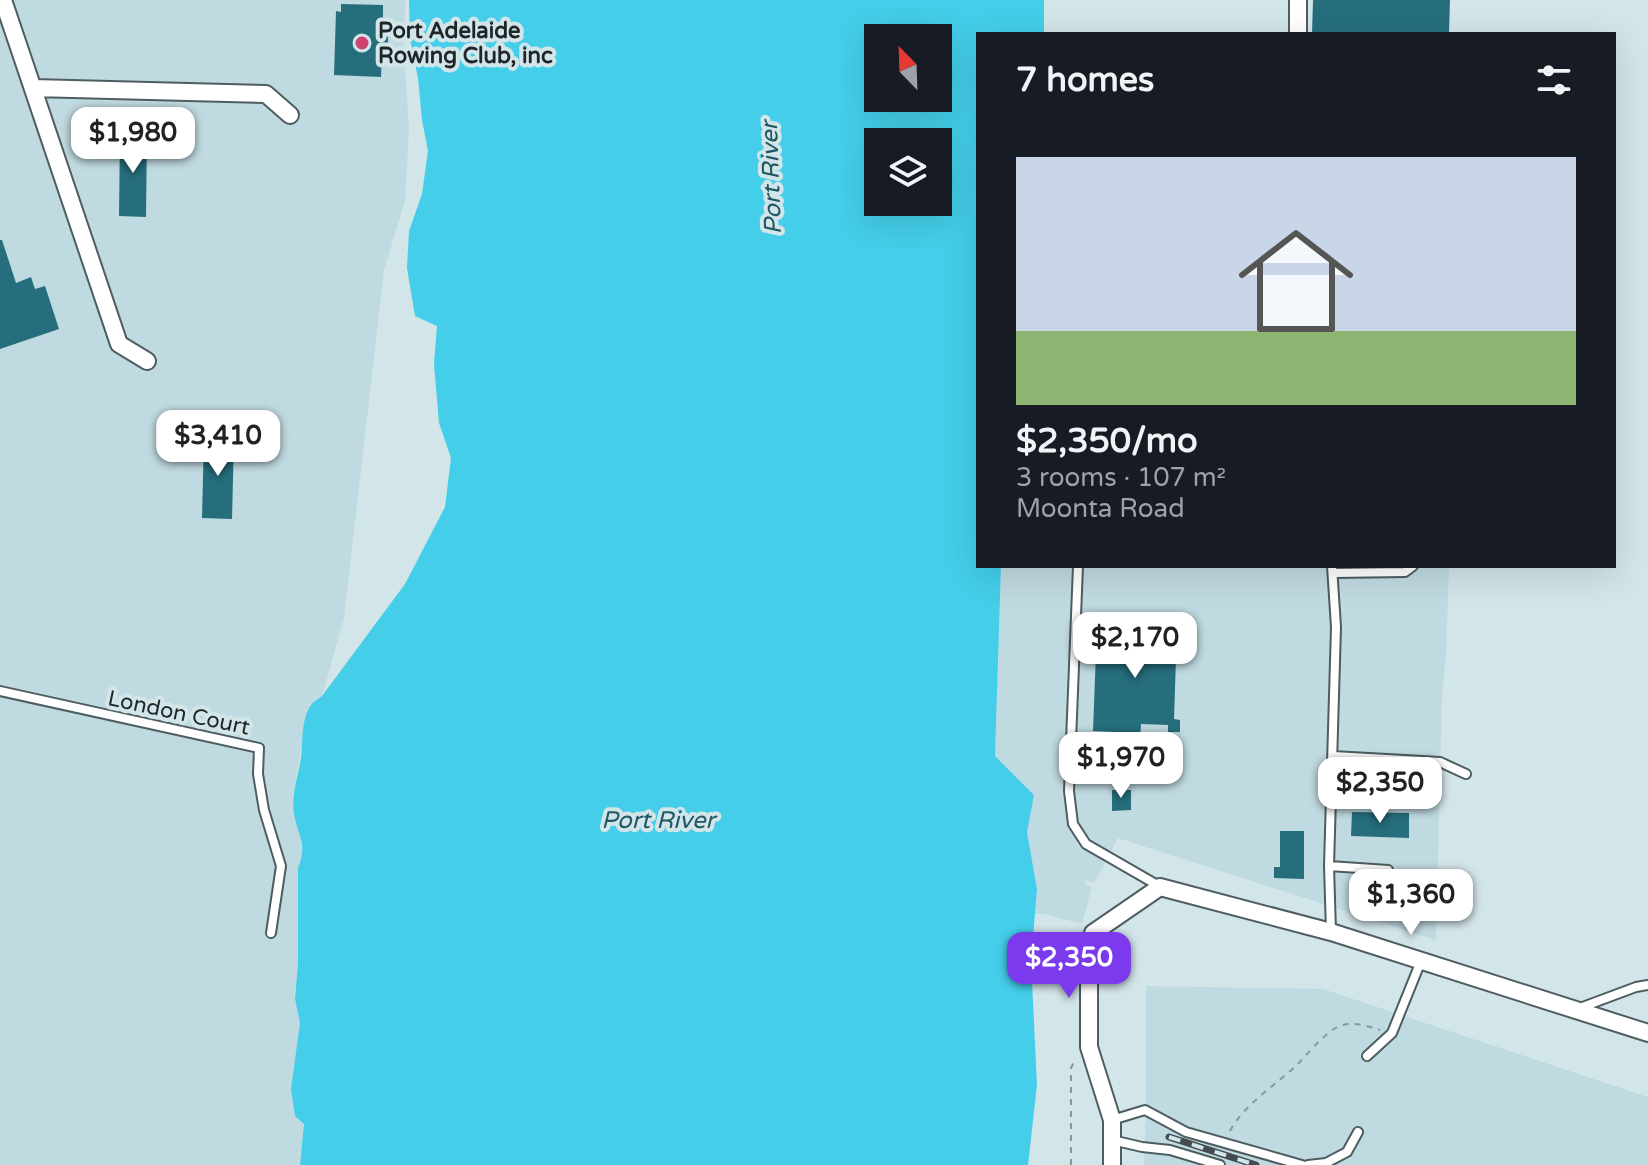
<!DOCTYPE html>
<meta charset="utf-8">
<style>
:root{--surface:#171b24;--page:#20242c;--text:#f1f3f6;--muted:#9ea1a6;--accent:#7c3aed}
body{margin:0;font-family:"Varela Round",sans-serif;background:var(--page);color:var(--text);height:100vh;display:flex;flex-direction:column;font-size:30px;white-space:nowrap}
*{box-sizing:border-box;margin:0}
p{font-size:26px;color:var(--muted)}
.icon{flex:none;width:44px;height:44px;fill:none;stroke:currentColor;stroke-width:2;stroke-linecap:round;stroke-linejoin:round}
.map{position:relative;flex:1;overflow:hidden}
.sheet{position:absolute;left:976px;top:32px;width:640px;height:536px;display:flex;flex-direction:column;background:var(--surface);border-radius:0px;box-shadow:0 8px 32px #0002}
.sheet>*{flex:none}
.needle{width:52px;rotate:337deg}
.tools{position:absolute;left:864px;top:24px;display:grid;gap:16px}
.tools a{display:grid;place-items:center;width:88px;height:88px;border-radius:0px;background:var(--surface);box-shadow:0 8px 32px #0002;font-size:40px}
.price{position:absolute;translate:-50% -68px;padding:0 18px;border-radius:16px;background:#fff;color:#222;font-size:26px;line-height:52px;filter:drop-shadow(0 2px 4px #0008)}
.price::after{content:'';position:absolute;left:50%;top:48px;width:24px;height:18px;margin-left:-12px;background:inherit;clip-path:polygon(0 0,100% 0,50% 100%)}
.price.current{background:var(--accent);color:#fff}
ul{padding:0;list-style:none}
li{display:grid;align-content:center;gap:16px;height:424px;padding:0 40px}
li span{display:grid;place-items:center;height:248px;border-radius:0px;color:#555}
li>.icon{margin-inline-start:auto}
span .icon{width:144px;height:144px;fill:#fffc;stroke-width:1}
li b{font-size:34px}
h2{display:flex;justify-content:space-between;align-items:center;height:96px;padding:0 40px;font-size:34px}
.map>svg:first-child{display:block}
</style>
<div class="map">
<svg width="1648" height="1165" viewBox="0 0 1648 1165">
<rect width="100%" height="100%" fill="#d2e5e9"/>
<!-- built -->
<path fill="#c0dae1" d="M0,0H406L403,41L409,127L405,201L384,270L344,618L322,696L310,704L293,794L294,815L301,838L303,855L298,868V964L295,999L300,1022L304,1124L300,1165H0Z
M1001,566H1449L1446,655L1442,693L1436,940L1118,838L1094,883L1086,880L1085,884L1092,887L1082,924L1045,914H1034L1037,889L1027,832L1034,795L995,756Z
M1146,986L1323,989L1648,1097V1165H1144L1146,1101Z"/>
<!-- water -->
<path fill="#44cee9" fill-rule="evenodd" d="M409,0H1044V34H978V566H1001L995,756L1034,795L1027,832L1037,889L1031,961L1037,1085L1028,1165H300L304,1124L295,1116L291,1089L300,1023L295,999L298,964V868C308,843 298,837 294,814C291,794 298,777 301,758C303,741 301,724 309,708C312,702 317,700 322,696L405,584L445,507L451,458L439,423L434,364L437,326L415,316L407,268L409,231L422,194L428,151L422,120L418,78L410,39ZM878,38H938V98H878ZM878,142H938V202H878Z"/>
<!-- building -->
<path fill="#266e7c" d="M1313,0H1450L1449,34H1312Z
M341,4L383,5V32H388V55L382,54L381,77L334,75L336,11L341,12Z
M120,134H147L146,217L119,216Z
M0,240H2L16,283L31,277L35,289L45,286L59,329L0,349Z
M204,437L234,438L232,519L202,518Z
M1097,625L1177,627L1174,719L1180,720V732H1168V725L1141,724L1140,741L1114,740V732L1093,731Z
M1112,790H1131V810L1112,811Z
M1352,812L1409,813V838L1351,836Z
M1280,831H1304V879L1274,878V867H1280Z"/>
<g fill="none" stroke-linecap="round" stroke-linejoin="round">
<defs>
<path id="service" d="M1078,566L1069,791L1073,824L1086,844L1159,886
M1333,573L1405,572L1413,566
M0,691L259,748L258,774L264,810L281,866L271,933
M1333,756L1440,762L1466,774
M1331,794L1387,795
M1329,866L1388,870
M1331,932L1329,866L1336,627L1332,566
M1577,1009L1636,987L1648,985
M1367,1056L1392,1033L1421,961
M1112,1120L1145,1110L1186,1132L1302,1165
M1112,1140L1142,1147L1170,1150L1220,1165
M1308,1165L1326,1163L1347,1152L1358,1132"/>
<path id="minor" d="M3,0L119,344L147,361
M1298,34V0
M33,88L266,94L290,115
M1112,1165V1120L1089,1047V962L1093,933L1160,887L1331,932L1648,1033"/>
</defs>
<!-- service casing -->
<use href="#service" stroke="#4d5d61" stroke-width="12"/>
<!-- minor casing -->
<use href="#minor" stroke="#4d5d61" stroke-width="20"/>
<!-- path -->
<path stroke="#8a989b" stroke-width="2" stroke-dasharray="6 6" stroke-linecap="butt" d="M1230,1131C1243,1106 1275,1085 1296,1066C1308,1054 1327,1029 1343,1025C1355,1022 1368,1026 1380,1030
M1071,1165V1068L1076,1058"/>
<!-- service -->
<use href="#service" stroke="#fff" stroke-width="8"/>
<!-- minor -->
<use href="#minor" stroke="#fff" stroke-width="16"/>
<defs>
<path id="rail" d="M1169,1137L1256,1165"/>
</defs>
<!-- rail casing -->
<use href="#rail" stroke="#434c4e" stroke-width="7"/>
<!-- rail -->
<use href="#rail" stroke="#d2e5e9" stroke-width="4" stroke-dasharray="12" stroke-linecap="butt"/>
</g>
<!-- markers -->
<circle fill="#ce4272" stroke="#d2e5e9" stroke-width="3" cx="362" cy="43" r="8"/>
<g text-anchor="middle" stroke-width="8" stroke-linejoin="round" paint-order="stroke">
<!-- poi labels -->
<g font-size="22" font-weight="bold" fill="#1f2628" stroke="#d2e5e9" text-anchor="start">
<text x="378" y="38">Port Adelaide<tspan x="378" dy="25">Rowing Club, inc</tspan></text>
</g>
<!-- street labels -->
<g font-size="22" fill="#1f2628" stroke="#d2e5e9">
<text transform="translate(179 712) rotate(12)" y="8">London Court</text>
</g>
<!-- water labels -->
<g font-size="24" font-style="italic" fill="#205863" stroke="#d2e5e9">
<text transform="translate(771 178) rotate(-92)" y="8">Port River</text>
<text x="658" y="828">Port River</text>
</g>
</g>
</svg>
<div class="tools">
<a><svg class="needle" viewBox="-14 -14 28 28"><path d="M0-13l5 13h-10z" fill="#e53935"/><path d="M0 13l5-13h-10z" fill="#9ea1a6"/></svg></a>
<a><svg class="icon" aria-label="layers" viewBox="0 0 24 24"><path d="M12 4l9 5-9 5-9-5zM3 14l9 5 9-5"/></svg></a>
</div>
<b class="price" style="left:133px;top:175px">$1,980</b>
<b class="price" style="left:218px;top:478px">$3,410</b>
<b class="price" style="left:1135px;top:680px">$2,170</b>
<b class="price" style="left:1121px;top:800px">$1,970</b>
<b class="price" style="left:1380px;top:825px">$2,350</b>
<b class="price" style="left:1411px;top:937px">$1,360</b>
<b class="price current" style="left:1069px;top:1000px">$2,350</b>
<section class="sheet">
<h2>7 homes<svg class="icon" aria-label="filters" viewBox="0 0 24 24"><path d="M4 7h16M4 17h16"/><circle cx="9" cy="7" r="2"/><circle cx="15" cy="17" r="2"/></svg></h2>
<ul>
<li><span style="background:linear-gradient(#c9d6e8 70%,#8fb573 0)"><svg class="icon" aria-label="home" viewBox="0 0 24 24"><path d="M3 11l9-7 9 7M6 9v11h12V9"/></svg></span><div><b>$2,350/mo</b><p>3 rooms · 107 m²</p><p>Moonta Road</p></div></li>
</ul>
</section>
</div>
